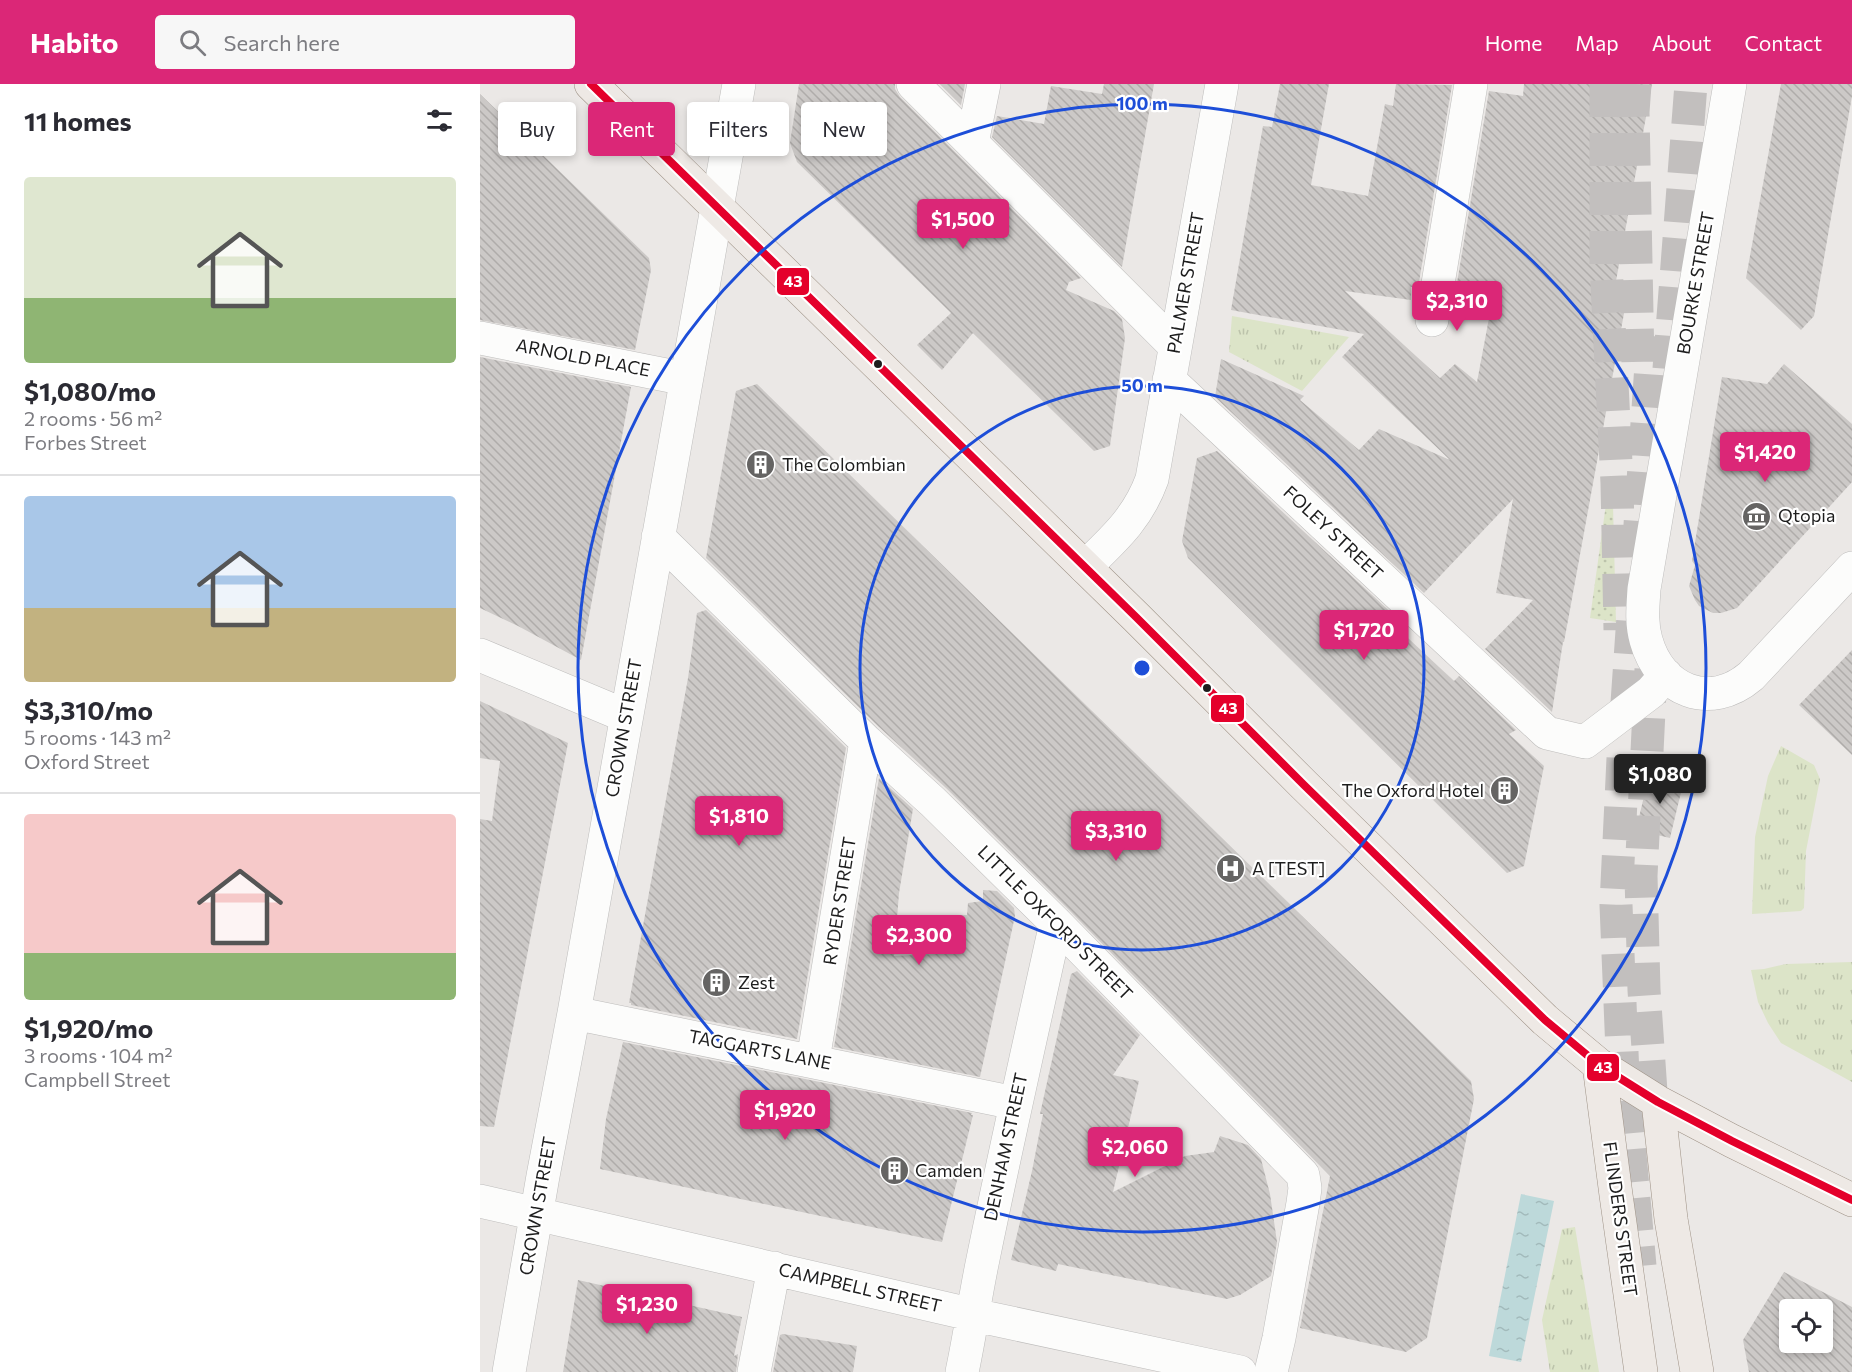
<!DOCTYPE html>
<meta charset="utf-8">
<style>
:root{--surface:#fff;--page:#f7f7f7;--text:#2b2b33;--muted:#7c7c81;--line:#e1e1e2;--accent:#db2777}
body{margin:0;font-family:Commissioner,sans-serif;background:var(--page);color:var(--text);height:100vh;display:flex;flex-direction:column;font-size:22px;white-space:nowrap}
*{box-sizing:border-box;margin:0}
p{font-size:20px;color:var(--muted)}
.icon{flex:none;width:33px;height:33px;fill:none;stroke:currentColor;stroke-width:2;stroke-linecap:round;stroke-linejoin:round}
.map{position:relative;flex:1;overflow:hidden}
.side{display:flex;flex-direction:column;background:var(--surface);width:480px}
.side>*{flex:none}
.guide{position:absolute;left:18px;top:18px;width:570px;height:54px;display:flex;gap:12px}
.fabs{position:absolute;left:1299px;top:1215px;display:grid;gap:12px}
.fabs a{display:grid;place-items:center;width:54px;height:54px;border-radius:6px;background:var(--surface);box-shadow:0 3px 9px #0003;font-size:30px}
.price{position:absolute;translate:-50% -51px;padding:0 14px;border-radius:6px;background:var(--accent);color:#fff;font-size:20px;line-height:39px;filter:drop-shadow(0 2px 3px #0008)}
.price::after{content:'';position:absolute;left:50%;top:36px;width:18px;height:14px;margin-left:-9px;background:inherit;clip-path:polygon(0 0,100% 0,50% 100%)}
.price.on{background:#222;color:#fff}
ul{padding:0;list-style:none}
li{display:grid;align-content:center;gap:12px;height:318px;padding:0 24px}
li+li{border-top:2px solid var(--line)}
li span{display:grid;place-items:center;height:186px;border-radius:6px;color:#555}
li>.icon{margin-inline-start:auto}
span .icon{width:108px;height:108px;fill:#fffc;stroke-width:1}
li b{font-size:26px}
h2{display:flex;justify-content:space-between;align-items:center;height:72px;padding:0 24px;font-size:26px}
.chip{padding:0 21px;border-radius:6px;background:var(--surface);box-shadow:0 3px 9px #0003;font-size:21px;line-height:54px}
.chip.on{background:var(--accent);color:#fff}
header{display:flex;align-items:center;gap:36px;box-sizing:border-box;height:84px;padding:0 30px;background:var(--accent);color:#fff}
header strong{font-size:28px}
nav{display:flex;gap:33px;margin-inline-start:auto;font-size:21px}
.search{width:420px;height:54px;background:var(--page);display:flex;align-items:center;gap:15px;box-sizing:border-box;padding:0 21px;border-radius:6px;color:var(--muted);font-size:22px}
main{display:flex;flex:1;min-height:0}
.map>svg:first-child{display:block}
</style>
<header>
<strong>Habito</strong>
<div class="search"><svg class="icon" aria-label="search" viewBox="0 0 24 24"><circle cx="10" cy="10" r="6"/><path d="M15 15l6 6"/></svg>Search here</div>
<nav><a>Home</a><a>Map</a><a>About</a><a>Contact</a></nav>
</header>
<main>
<section class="side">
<h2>11 homes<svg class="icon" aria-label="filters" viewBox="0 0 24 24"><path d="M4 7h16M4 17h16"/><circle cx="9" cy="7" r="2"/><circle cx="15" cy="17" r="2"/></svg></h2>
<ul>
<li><span style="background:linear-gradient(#dfe7d0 65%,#8fb573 0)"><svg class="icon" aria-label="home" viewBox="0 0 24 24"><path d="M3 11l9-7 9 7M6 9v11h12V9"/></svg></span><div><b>$1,080/mo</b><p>2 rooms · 56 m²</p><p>Forbes Street</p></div></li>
<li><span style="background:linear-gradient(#a9c7e8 60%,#c2b280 0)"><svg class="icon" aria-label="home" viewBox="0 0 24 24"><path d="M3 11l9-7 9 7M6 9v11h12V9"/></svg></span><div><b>$3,310/mo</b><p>5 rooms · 143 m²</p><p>Oxford Street</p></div></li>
<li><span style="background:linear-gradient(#f6c9c9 75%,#8fb573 0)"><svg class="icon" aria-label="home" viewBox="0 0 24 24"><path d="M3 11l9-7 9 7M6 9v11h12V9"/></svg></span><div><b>$1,920/mo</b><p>3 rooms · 104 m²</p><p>Campbell Street</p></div></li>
</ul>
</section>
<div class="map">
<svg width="1372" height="1288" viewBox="0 0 1372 1288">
<defs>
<pattern id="grass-tufts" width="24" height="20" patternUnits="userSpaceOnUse" patternTransform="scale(1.5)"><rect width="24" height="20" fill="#dce4c8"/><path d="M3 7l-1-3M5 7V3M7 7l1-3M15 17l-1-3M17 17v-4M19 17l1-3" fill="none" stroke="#bcc3ab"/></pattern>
<pattern id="garden-dots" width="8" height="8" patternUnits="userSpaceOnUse" patternTransform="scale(1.5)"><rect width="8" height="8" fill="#dce4c8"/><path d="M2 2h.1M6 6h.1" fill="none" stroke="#bcc3ab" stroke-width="1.8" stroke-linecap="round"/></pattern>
<pattern id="water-ripples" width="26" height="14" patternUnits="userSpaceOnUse" patternTransform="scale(1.5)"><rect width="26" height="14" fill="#bdd9da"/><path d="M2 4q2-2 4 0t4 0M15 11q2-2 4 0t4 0" fill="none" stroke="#a2babb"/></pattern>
<pattern id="building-back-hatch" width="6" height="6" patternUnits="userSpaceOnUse" patternTransform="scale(1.5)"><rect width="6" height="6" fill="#ccc9c7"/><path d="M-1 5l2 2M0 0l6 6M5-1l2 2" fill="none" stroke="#afacaa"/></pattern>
</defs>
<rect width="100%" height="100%" fill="#ebe8e6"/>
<!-- grass -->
<path fill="url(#grass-tufts)" d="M752,232L869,253L822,307L749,268Z
M1301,662L1334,681L1340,695L1326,767L1324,824L1321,827L1272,830L1275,753L1288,692Z
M1372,878V998L1301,959L1288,939L1278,918L1271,886L1284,885L1306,880Z
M1095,1143L1119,1288H1070L1062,1236L1082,1145Z"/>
<!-- garden -->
<path fill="url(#garden-dots)" d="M1126,420L1133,421L1136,538L1110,534Z"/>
<!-- water -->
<path fill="url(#water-ripples)" d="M1041,1110L1074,1117L1041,1278L1009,1272Z"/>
<!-- building -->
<path fill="url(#building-back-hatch)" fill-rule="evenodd" d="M319,0H415V5L420,13L601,194L589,198L586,206L634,227L642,235L645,254L630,362L614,367L493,249L462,286L437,261L471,229L317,78L310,59Z
M460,0H485L481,21Z
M624,0H674L642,183L512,53L517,32L564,40L571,2L622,10Z
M800,0H849L831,101L888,112L905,20L913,22L916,0L972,1L938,204L931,203V216L865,207L960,294L975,280L997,298L1012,218L975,211L1009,7L1043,12L1044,0H1172L1136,197L1149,202L1089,531L1084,558H1083L1072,628L1005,565L1053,516L1016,509L1033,415L944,509L735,313L741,275L824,312L820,316L879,366L899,345L970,376L862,273L884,250L751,226L783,42L792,43Z
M1301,0H1372V12L1334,232L1321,246L1266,194Z
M0,10L169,174L171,186L155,266L0,236Z
M0,273L151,303L101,576L38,542L0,524Z
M1304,280L1372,340V398L1257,524L1241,529H1233L1219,522L1215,516L1209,502L1215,481L1212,477L1242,293L1287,300Z
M277,300L991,997L994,1015L947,1254L926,1268L820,1244L850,1092L589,826L466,704L399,643L226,474L256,307Z
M737,367L919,536L914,541L974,597L979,592L1036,646L1029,650L1064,682L1044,782L1027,789L708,474L702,457L717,374Z
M226,526L366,664L317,955L151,921V919H149L208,594L217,529Z
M1372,566V671L1319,621Z
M0,617L88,659L14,1043L0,1042V735L12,737L20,677L0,674Z
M1170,687L1204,696L1190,754L1156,746Z
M399,694L433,725L419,809L414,872L475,869L480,831H487L488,819L503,817V806L517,807L534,824L535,832L500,993L354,963Z
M597,887L660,951L633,991L659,997L633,1108L705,1072L734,1068L740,1052L768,1061L781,1075L790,1110L797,1158L791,1192L760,1211L747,1215L578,1180L576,1187L531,1176L552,1087L563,1030H560L591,890Z
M143,958L492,1029L491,1031H493L462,1158L120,1085L126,1035Z
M1304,1188L1372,1223V1288H1269L1263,1256ZM1310,1226H1342V1258H1310Z
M98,1196L262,1233L254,1272L258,1270L256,1288H83Z
M303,1250L377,1262L373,1288H293L300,1251Z"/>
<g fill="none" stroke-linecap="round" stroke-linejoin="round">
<!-- highway-tunnel -->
<path stroke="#c2bfbe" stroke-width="33" stroke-dasharray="33 16" stroke-linecap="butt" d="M1126,0V180L1137,399L1140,546
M1155,0L1153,28L1158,280
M1189,285L1211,0
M1158,470L1173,252
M1171,585L1161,792L1164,906L1173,1037
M1147,619L1154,518
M1143,674L1136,821L1143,992L1160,1182"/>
<defs>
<path id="minor" d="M433,0L695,262
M1250,0L1164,505C1163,522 1161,539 1166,556C1180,607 1230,627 1271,592L1372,484
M492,59L504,0
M952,236L991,0
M0,254L206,295
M689,296L1067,649L1105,658L1171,608L1186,591
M178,453L386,657L453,718L576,839L823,1091L825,1104L823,1119L799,1254L791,1288
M605,483C634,455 658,434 672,395L742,0
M0,571L146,632
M94,929L535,1019
M333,976L386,657
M0,1117L494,1231L760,1288
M29,1288L63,1092L94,929L259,0
M274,1288L294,1184
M482,1288C490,1251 495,1213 503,1175C526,1063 551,951 576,839"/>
<path id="major" d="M111,0L656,533L824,701L1065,936L1119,981L1178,1018L1252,1057L1372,1116
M1119,981L1136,1111L1161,1288
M1178,1018L1191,1135L1217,1288"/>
</defs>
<!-- minor casing -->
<use href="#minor" stroke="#bebdbc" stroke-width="34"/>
<!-- major casing -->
<use href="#major" stroke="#9e9286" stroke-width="34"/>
<!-- minor -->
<use href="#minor" stroke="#fcfcfb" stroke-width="33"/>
<!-- major -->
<use href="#major" stroke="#eee9e5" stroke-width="33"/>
<defs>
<path id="bus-1" d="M111,0L656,533L824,701L1065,936L1119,981L1178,1018L1252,1057L1372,1116"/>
</defs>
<!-- bus-1 casing -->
<use href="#bus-1" stroke="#fff" stroke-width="12"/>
<!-- bus-1 -->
<use href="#bus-1" stroke="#e4002b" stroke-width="8"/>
</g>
<!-- distance rings -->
<g fill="none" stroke="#1d4ed8" stroke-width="3">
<circle cx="662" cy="584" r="282"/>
<circle cx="662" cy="584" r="564"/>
</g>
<!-- icons -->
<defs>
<symbol id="building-disc" viewBox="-11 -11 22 22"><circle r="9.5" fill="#656463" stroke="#fff"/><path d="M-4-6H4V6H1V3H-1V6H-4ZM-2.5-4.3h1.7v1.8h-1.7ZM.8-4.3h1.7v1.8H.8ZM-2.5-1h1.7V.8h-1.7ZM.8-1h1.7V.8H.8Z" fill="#fff"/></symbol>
<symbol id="museum-disc" viewBox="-11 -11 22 22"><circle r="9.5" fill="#656463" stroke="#fff"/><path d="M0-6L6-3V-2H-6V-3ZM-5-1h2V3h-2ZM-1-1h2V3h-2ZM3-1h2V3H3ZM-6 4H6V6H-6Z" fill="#fff"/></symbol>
<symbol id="hospital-disc" viewBox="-11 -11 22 22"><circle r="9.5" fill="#656463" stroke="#fff"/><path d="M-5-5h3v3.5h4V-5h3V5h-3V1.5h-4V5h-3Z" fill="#fff"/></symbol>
</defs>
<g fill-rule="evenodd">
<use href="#building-disc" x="264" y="364" width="33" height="33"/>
<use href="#museum-disc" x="1260" y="416" width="33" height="33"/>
<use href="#building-disc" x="1008" y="690" width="33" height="33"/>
<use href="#hospital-disc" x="734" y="768" width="33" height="33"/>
<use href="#building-disc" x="220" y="882" width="33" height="33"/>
<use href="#building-disc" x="398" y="1070" width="33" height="33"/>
</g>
<!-- markers -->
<g fill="#1d1d1d" stroke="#fff" stroke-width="2">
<circle cx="398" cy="280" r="5"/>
<circle cx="727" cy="604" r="5"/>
</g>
<g text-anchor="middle" stroke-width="4.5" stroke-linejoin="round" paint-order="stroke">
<!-- street labels -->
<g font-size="18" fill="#1d1d1d" stroke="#fff">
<text transform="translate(706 199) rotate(-80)" y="6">PALMER STREET</text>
<text transform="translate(1216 199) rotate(-80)" y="6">BOURKE STREET</text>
<text transform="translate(103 274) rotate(11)" y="6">ARNOLD PLACE</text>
<text transform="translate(853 449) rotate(43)" y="6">FOLEY STREET</text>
<text transform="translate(144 644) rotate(-80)" y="6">CROWN STREET</text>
<text transform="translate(360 817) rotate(-81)" y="6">RYDER STREET</text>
<text transform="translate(575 839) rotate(45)" y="6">LITTLE OXFORD STREET</text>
<text transform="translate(280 966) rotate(11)" y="6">TAGGARTS LANE</text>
<text transform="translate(526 1063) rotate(-78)" y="6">DENHAM STREET</text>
<text transform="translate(58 1122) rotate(-80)" y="6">CROWN STREET</text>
<text transform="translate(1140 1135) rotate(82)" y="6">FLINDERS STREET</text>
<text transform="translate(380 1204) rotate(13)" y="6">CAMPBELL STREET</text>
</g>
<!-- poi labels -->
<g font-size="18" fill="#1d1d1d" stroke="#fff" text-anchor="start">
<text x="302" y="387">The Colombian</text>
<text x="1298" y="438">Qtopia</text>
<text x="1004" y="713" text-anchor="end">The Oxford Hotel</text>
<text x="772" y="791">A [TEST]</text>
<text x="258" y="905">Zest</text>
<text x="435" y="1093">Camden</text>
</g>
</g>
<circle cx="662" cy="584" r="9" fill="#1d4ed8" stroke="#fff" stroke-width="3"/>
<g font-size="18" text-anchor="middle" font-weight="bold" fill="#1d4ed8" stroke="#fff" stroke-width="4.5" stroke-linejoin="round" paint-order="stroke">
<text x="662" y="26">100 m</text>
<text x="662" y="308">50 m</text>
</g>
<g stroke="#fff" stroke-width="2">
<rect x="296" y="183" width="34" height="29" rx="6" fill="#e4002b"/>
<rect x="730" y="610" width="35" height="29" rx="6" fill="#e4002b"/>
<rect x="1106" y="969" width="34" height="29" rx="6" fill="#e4002b"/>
</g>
<g font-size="16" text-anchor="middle" font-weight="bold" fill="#fff">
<text x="313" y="203">43</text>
<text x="748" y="630">43</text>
<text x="1123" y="989">43</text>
</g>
</svg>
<div class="fabs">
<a><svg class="icon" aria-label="locate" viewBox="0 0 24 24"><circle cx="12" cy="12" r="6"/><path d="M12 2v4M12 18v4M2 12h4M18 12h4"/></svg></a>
</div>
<b class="price" style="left:483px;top:166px">$1,500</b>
<b class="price" style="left:977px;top:248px">$2,310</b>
<b class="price" style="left:1285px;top:399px">$1,420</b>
<b class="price" style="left:884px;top:577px">$1,720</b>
<b class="price on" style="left:1180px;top:721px">$1,080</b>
<b class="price" style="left:259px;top:763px">$1,810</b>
<b class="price" style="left:636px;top:778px">$3,310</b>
<b class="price" style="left:439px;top:882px">$2,300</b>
<b class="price" style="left:305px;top:1057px">$1,920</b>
<b class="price" style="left:655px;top:1094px">$2,060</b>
<b class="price" style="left:167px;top:1251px">$1,230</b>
<div class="guide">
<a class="chip">Buy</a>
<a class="chip on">Rent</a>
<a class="chip">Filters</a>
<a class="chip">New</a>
</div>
</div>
</main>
